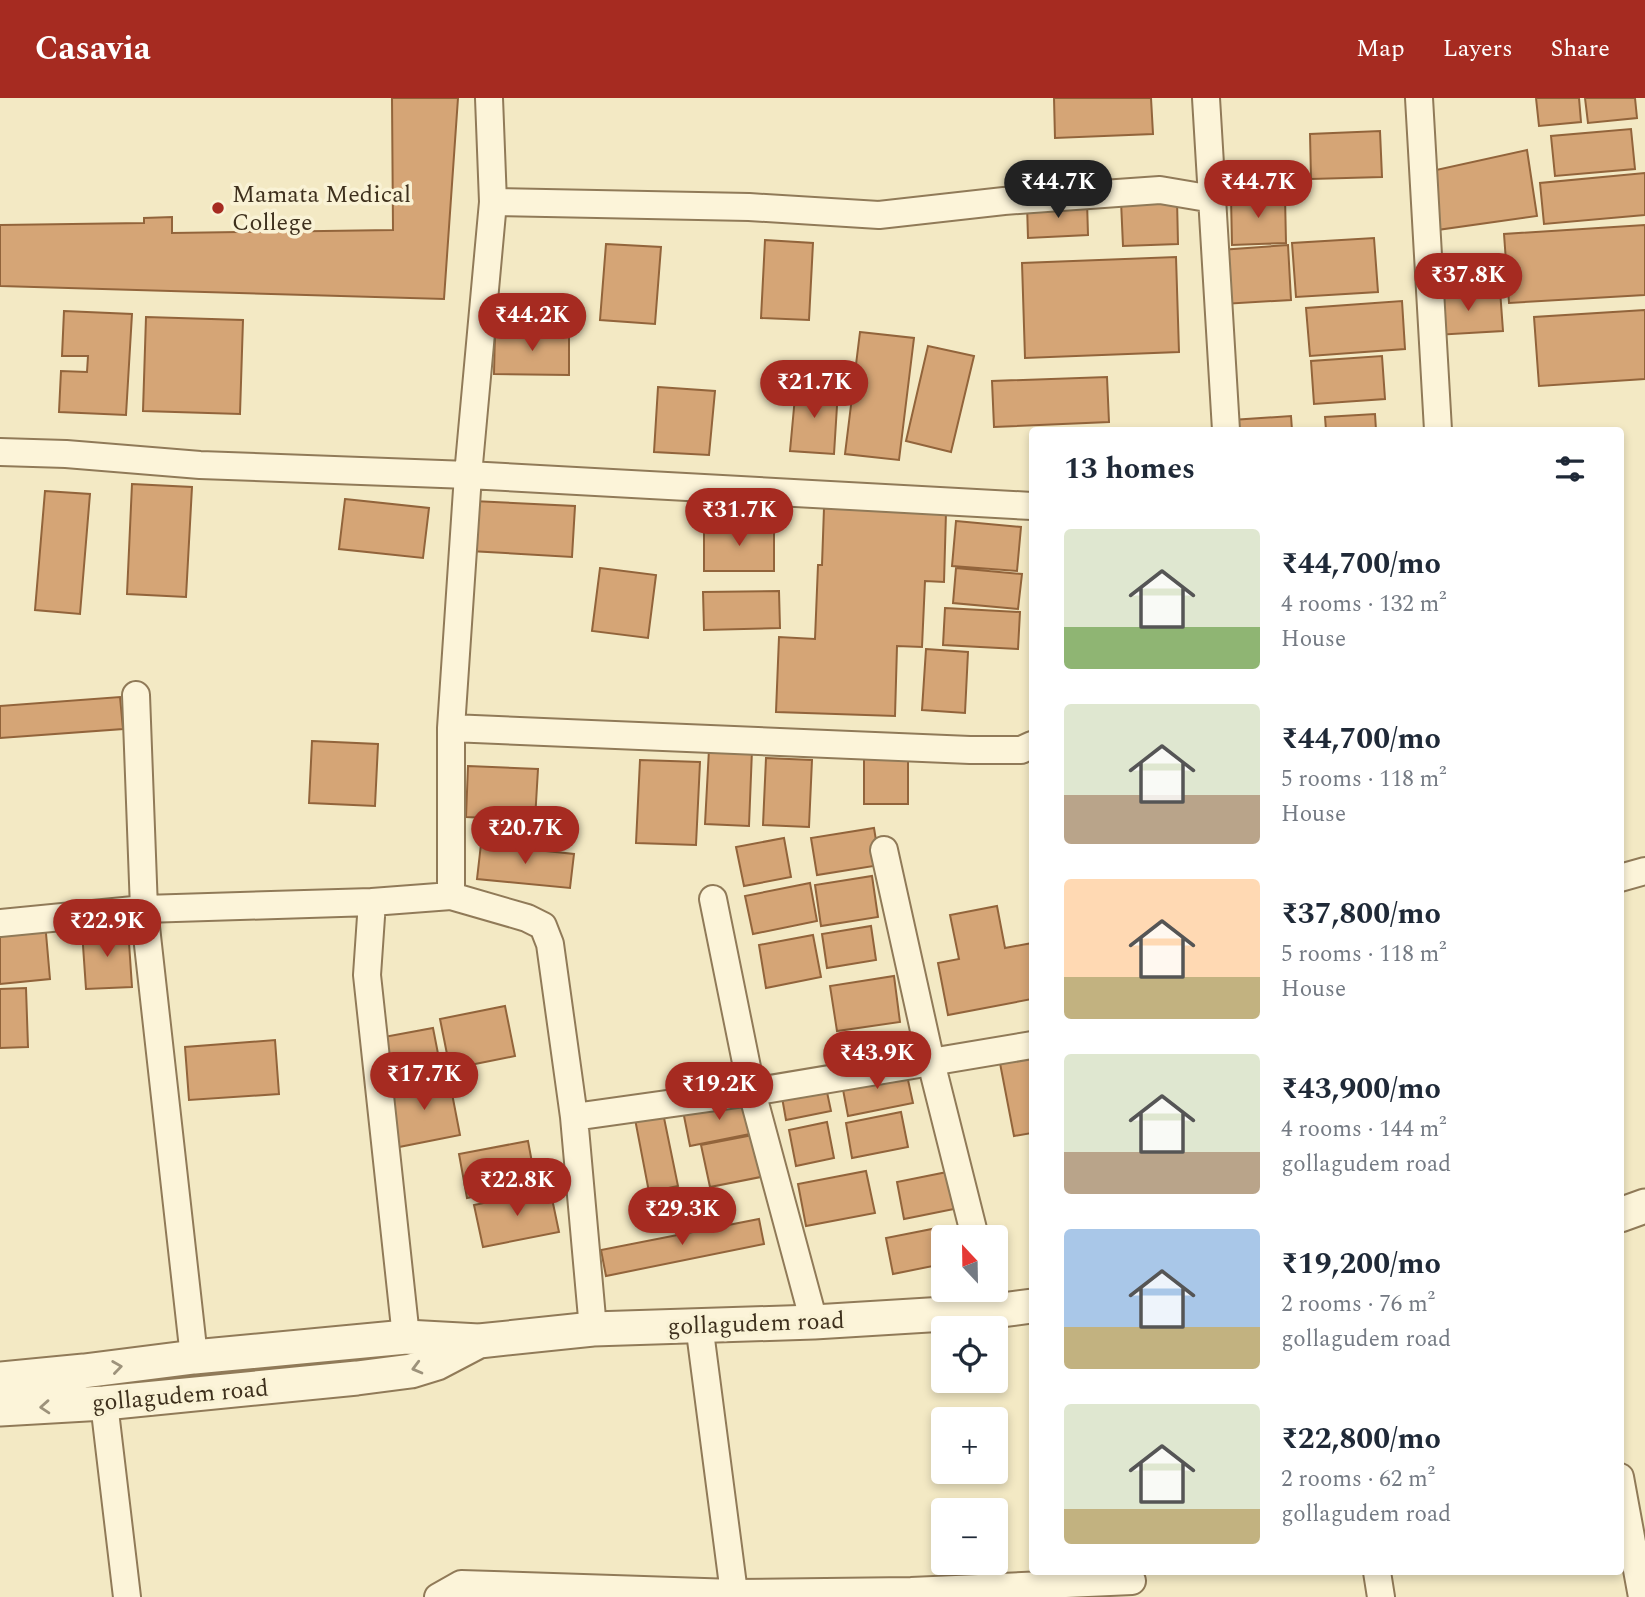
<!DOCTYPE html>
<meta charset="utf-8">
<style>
:root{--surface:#fff;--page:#f6f6f7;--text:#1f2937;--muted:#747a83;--accent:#a62b21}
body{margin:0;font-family:Spectral,serif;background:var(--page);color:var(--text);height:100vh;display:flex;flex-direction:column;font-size:26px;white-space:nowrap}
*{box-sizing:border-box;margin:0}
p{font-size:23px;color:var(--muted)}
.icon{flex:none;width:38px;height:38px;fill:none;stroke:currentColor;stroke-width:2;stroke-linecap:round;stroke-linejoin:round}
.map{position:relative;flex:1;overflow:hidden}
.details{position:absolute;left:1029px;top:329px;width:595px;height:1148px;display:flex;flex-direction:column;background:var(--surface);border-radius:7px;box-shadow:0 4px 10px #0003}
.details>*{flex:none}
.needle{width:46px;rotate:338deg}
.fabs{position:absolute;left:931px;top:1127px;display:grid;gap:14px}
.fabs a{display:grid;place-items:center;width:77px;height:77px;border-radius:7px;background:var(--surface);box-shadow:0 4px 10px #0003;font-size:35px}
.price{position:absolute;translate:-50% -60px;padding:0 16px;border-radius:24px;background:var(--accent);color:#fff;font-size:23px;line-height:46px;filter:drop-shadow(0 2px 4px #0008)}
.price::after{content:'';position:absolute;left:50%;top:42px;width:21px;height:16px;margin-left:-10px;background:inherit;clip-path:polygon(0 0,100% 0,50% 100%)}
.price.on{background:#222;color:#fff}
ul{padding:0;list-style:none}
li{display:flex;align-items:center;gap:21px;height:175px;padding:0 35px}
li span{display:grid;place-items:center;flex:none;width:196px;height:140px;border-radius:7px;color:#555}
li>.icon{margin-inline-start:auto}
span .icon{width:84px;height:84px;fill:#fffc;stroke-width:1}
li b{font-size:30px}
h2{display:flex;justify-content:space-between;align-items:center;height:84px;padding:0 35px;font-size:30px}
header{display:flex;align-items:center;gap:42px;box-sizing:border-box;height:98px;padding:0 35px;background:var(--accent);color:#fff}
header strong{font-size:33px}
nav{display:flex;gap:38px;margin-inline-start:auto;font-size:24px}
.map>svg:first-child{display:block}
</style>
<header>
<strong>Casavia</strong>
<nav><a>Map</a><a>Layers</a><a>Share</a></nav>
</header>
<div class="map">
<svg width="1645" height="1499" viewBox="0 0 1645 1499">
<rect width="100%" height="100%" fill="#f3e9c4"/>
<!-- building -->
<path fill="#d5a576" stroke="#92643b" stroke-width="2" d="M392,0H458L444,201L0,188V127L144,125V120L172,119V135L393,132Z
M1054,0H1151L1153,36L1055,40Z
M1536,0H1579L1581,24L1539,28Z
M1585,0H1635L1637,20L1588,25Z
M1631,31L1635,71L1555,78L1551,38Z
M1380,33L1382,79L1311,81L1310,36Z
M1527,52L1537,118L1430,133L1427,74Z
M1645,75V117L1544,126L1540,85Z
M1285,98L1286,145L1232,147L1231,99Z
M1177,101L1178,146L1123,148L1121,103Z
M1087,103L1088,137L1028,140L1027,106Z
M1645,127V197L1509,205L1504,136Z
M1374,140L1378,194L1296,199L1292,145Z
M765,142L813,145L809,222L761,220Z
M606,146L661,149L655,226L600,222Z
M1288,147L1291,202L1223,206L1220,152Z
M1176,159L1179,254L1025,260L1022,165Z
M1500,192L1503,233L1435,237L1433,196Z
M1402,203L1405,251L1310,258L1306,210Z
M1645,212V281L1539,288L1534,219Z
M64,213L132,216L126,317L59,314L61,273L87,274L88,258H62Z
M146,219L243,222L240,316L143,313Z
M495,233L569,234V277L494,276Z
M860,234L914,240L899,362L845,356Z
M928,248L974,258L951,354L906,343Z
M1382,258L1385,301L1314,306L1311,263Z
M1107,279L1109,324L994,329L992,283Z
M796,288L838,292L834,356L790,353Z
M658,289L715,293L709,357L654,354Z
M1375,316L1376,332H1326L1325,319Z
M1291,318L1292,332H1233L1232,322Z
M132,386L192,389L186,499L127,496Z
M45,393L90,396L80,516L35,512Z
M345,401L429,410L423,460L339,451Z
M473,403L575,408L572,459L470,453Z
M824,410L946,414L944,484L925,483L922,549L897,548L895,618L776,614L779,539L815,541L818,467H822Z
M956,423L1021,429L1017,473L952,468Z
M704,426H774V473H704Z
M600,470L656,477L648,540L592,533Z
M956,470L1022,476L1018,511L953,505Z
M779,493L780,530L704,532L703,494Z
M945,510L1020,514L1018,551L943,547Z
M926,551L968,554L965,615L922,612Z
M120,599L123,631L0,640V608Z
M312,643L378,646L375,708L309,705Z
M709,651L752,652L749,728L705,726Z
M864,654H908V706H864Z
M766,660L812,662L809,729L763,727Z
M640,662L700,664L696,747L636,745Z
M468,668L538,671L535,722L466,719Z
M874,730L880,767L817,777L811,740Z
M784,740L791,779L744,788L736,749Z
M481,746L574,756L570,790L477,781Z
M872,778L878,819L821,828L815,787Z
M810,785L817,823L753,836L745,798Z
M997,808L1005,850L1032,845V901L948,917L938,865L959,861L950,817Z
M45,824L50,881L0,886V828Z
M871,828L876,862L827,870L822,836Z
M128,830L132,889L86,891L82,833Z
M813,837L821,879L766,890L759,847Z
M894,878L900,924L837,933L830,888Z
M26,890L28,949L0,950V891Z
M505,908L515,958L450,971L440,921Z
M433,930L441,971L392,981L384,939Z
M275,942L279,996L189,1002L185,949Z
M1032,953V1035L1014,1038L999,960Z
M905,968L913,1005L848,1018L841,981Z
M449,980L460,1037L399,1049L387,992Z
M824,980L831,1013L786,1022L780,988Z
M748,1000L755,1035L690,1048L683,1013Z
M901,1014L908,1049L852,1060L846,1025Z
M663,1015L678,1088L649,1094L635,1021Z
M827,1024L834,1060L796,1068L789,1032Z
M758,1036L766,1078L710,1089L701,1047Z
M528,1043L536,1086L467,1100L459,1056Z
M866,1073L875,1115L806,1128L798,1086Z
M952,1073L959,1110L904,1121L897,1084Z
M550,1091L559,1134L483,1149L474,1107Z
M759,1121L764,1146L606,1178L601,1152Z
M937,1130L943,1166L893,1176L886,1140Z"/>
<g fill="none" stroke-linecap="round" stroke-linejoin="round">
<defs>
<path id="minor" d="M1206,0L1226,332
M1419,0L1438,332
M493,104L749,109L879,117L1004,103L1160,92L1213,101
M0,354L66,356L200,367L468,377L1032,408
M136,597L144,811L194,1259
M451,630L970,652H1021L1032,647
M884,752L931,964L975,1139
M1620,780L1645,773
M451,798L527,820L543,828L550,846L574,1019L593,1231
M713,801L752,994L814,1224
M0,825L144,811L372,804
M574,1019L752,994L1032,947
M988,1192L994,1213
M699,1226L734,1495
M406,1239L367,877L372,804L451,798V630L468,377L493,104L489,0
M104,1305L127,1499
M1620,1379L1642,1499
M1377,1474L1381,1499
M438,1499L461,1486L734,1495L911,1493L1132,1483"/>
<path id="tertiary" d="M1620,1117L1645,1108
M0,1281L84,1273L194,1259L406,1239L479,1243L593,1231L814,1224L994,1213L1032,1208
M0,1311L104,1305L357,1280L411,1273L437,1265L479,1243"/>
</defs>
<!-- minor casing -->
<use href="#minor" stroke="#907a58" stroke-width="30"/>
<!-- tertiary casing -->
<use href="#tertiary" stroke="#907a58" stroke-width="37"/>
<!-- minor -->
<use href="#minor" stroke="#fcf4d9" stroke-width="26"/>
<!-- tertiary -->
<use href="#tertiary" stroke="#fcf4d9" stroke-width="33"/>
</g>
<!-- one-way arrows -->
<defs><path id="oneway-chevron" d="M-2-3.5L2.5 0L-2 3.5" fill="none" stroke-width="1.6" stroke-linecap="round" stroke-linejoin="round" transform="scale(1.75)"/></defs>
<g stroke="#9d927b">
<use href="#oneway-chevron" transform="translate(117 1269) rotate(-8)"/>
<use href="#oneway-chevron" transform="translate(417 1270) rotate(165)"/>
<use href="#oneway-chevron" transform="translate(45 1309) rotate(176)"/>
</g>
<!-- markers -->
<circle fill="#a62b21" stroke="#f9f2d5" stroke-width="2.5" cx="218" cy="110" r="7"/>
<g text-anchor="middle" stroke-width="7" stroke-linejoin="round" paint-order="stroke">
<!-- poi labels -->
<g font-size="24" fill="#3e301d" stroke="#f9f2d5" text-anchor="start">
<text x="232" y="104">Mamata Medical<tspan x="232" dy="28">College</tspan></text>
</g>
<!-- street labels -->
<g font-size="24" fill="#3e301d" stroke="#f9f2d5">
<text transform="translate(756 1225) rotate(-2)" y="8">gollagudem road</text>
<text transform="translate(180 1297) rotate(-5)" y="8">gollagudem road</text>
</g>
</g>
</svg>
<div class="fabs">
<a><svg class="needle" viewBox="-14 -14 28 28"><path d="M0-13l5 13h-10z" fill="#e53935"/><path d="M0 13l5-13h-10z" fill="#747a83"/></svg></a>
<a><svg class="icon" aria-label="locate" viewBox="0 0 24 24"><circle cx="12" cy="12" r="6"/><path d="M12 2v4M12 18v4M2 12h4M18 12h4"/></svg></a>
<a>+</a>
<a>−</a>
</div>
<b class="price on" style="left:1058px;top:122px">₹44.7K</b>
<b class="price" style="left:1258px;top:122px">₹44.7K</b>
<b class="price" style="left:1468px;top:215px">₹37.8K</b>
<b class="price" style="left:532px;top:255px">₹44.2K</b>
<b class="price" style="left:814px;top:322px">₹21.7K</b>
<b class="price" style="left:739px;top:450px">₹31.7K</b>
<b class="price" style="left:525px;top:768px">₹20.7K</b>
<b class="price" style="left:107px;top:861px">₹22.9K</b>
<b class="price" style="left:877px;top:993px">₹43.9K</b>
<b class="price" style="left:424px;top:1014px">₹17.7K</b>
<b class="price" style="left:719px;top:1024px">₹19.2K</b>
<b class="price" style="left:517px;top:1120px">₹22.8K</b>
<b class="price" style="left:682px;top:1149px">₹29.3K</b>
<section class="details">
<h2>13 homes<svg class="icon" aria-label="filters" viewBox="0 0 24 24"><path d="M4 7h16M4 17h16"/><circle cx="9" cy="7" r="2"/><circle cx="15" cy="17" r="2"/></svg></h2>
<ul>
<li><span style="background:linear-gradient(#dfe7d0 70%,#8fb573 0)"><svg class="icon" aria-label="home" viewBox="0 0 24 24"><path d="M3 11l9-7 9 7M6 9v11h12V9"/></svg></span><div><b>₹44,700/mo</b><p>4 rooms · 132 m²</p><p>House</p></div></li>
<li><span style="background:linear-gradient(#dfe7d0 65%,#b9a48a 0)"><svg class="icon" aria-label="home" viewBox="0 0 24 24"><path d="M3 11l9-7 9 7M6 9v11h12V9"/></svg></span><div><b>₹44,700/mo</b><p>5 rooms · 118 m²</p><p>House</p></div></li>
<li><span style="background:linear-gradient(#ffd9b3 70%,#c2b280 0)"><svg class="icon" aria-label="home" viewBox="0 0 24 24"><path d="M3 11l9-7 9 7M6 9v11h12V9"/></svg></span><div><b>₹37,800/mo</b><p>5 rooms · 118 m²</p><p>House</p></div></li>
<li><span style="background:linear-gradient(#dfe7d0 70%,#b9a48a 0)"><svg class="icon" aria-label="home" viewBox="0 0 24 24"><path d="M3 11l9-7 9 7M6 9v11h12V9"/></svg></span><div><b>₹43,900/mo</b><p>4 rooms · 144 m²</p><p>gollagudem road</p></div></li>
<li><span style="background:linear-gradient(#a9c7e8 70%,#c2b280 0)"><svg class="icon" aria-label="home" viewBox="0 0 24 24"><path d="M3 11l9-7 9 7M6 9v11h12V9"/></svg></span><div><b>₹19,200/mo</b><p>2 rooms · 76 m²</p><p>gollagudem road</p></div></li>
<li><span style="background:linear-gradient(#dfe7d0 75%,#c2b280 0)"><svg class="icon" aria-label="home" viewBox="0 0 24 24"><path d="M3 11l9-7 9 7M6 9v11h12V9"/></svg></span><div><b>₹22,800/mo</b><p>2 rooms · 62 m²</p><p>gollagudem road</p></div></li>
</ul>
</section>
</div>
